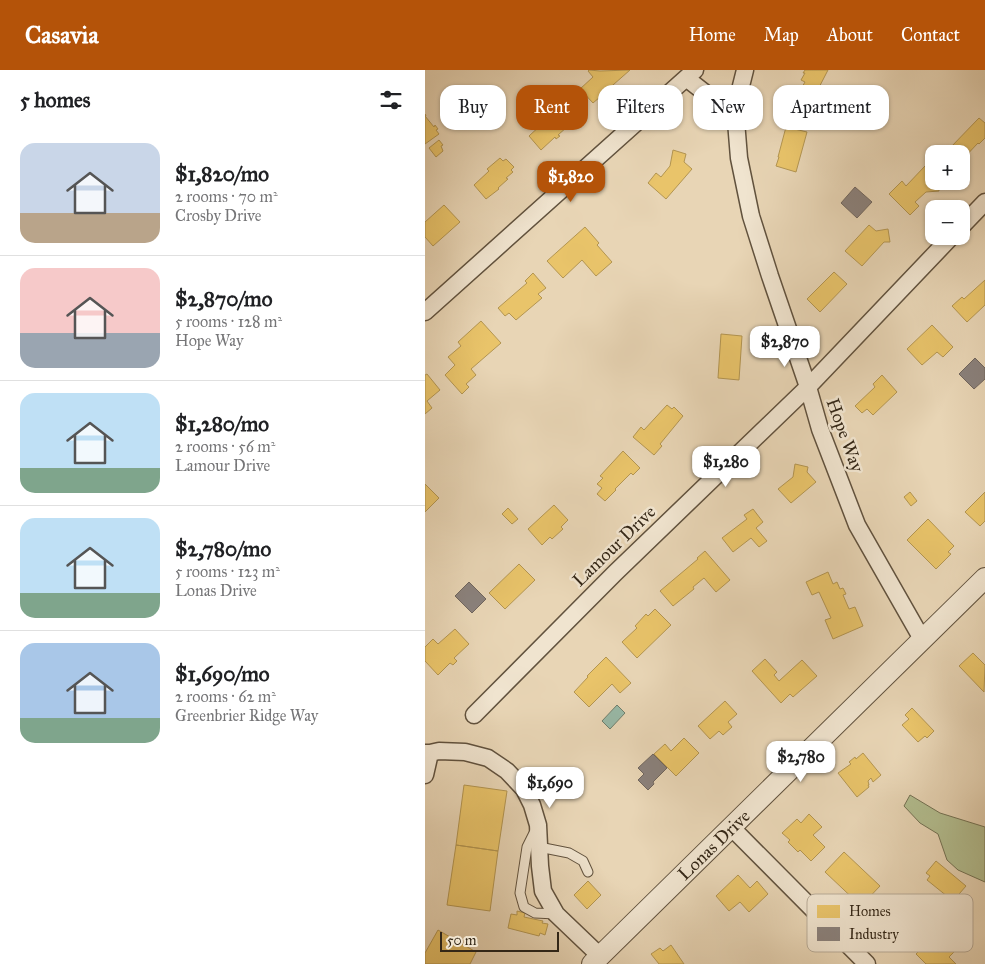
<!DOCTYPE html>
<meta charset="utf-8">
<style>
:root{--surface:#fff;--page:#f6f6f6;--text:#202124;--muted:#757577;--line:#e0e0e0;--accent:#b45309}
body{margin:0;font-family:"IM FELL Great Primer",serif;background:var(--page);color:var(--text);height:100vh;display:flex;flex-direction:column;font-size:19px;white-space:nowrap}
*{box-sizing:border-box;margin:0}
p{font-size:16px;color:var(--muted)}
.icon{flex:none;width:28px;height:28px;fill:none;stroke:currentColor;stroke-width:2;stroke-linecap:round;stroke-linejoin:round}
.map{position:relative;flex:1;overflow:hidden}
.sheet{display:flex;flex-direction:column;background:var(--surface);width:425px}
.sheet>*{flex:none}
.hud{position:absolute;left:15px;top:15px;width:470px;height:45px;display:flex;gap:10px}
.controls{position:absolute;left:500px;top:75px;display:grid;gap:10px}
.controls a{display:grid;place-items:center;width:45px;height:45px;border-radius:10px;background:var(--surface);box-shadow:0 1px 4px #0004;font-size:25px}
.scale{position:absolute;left:15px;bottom:12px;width:119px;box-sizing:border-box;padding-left:5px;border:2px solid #342717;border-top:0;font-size:14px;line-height:18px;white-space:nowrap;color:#342717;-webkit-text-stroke:4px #f0e4cf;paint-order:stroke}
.price{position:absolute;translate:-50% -42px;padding:0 11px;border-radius:10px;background:#fff;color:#222;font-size:16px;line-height:32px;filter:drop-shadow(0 1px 2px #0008)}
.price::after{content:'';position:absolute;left:50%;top:30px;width:15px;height:11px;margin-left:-8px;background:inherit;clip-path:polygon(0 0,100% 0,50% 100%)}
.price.selected{background:var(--accent);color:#fff}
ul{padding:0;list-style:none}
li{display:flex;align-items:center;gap:15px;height:125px;padding:0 20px}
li+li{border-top:1px solid var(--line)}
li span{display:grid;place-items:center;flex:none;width:140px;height:100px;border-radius:15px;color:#555}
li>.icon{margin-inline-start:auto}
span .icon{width:60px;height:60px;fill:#fffc;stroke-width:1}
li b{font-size:21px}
h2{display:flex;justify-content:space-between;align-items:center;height:60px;padding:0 20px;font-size:21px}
.tag{padding:0 18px;border-radius:15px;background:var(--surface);box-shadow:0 1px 4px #0004;font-size:18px;line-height:45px}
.tag.selected{background:var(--accent);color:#fff}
header{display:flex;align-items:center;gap:30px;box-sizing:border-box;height:70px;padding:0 25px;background:var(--accent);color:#fff}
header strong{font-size:24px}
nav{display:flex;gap:28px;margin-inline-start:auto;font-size:18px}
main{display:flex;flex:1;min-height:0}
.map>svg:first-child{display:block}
</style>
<header>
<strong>Casavia</strong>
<nav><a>Home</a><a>Map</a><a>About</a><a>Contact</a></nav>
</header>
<main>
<section class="sheet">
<h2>5 homes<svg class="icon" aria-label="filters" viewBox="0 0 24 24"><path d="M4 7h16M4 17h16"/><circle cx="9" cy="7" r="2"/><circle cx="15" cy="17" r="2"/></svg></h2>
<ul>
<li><span style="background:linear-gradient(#c9d6e8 70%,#b9a48a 0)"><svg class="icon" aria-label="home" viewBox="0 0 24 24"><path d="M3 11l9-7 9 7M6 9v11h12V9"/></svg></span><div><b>$1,820/mo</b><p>2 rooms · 70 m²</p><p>Crosby Drive</p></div></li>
<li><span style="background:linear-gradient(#f6c9c9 65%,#9aa5b1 0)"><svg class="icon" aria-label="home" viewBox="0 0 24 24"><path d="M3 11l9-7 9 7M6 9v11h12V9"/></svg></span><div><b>$2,870/mo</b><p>5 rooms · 128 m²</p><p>Hope Way</p></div></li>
<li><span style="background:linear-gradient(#bfe0f5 75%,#7fa58c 0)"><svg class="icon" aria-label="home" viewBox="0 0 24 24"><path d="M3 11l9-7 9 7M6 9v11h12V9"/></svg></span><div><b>$1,280/mo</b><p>2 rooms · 56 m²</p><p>Lamour Drive</p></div></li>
<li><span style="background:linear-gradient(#bfe0f5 75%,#7fa58c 0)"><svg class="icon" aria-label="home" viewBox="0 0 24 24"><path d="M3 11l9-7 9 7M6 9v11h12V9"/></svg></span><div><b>$2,780/mo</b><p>5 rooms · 123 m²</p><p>Lonas Drive</p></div></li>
<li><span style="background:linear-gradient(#a9c7e8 75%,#7fa58c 0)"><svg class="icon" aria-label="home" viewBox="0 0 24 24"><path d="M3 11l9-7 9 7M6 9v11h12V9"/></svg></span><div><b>$1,690/mo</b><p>2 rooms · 62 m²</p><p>Greenbrier Ridge Way</p></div></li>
</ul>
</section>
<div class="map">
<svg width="560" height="894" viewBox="0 0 560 894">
<rect width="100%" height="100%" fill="#e8d5b5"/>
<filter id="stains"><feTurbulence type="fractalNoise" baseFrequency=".004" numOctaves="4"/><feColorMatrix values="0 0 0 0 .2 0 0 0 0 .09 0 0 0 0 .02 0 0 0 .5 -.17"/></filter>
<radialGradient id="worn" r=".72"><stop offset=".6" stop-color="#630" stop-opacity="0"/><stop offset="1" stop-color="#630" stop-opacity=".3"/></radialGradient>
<!-- green -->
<path fill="#b3be90" stroke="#747254" d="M485,725L515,743L560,757V812L533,800L522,790L513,764L495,753L479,736Z"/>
<!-- water -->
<path fill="#98b9a7" stroke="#707f6d" d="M192,635L200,643L185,659L177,651Z"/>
<!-- homes -->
<path fill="#e9c46a" stroke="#b39551" d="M164,0L175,1L205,0L180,22L183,26L178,31L175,27L168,33L155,19L168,7L163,1Z
M380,0H403L387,31L373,24L380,12L376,10L380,3H378Z
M129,43L142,57L133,65L135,66L131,69L130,67L116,80L104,66Z
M0,44L1,46H0L9,57L10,55L13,59L11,60L14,64L0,74Z
M554,48L560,53V68L554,74L553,73L537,90L536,89V84H531L525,78Z
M361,57L382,62L371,102L351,96L354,87H353Z
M14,70L18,75L16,76L18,81L11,87L4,78Z
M248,80L261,84L259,92L267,99L241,129L223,113L231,103L236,107L245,96Z
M75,88L78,91L81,89L89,97L86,100L88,102L81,108L83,109L73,118L74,119L61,129L49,115L64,101L62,99Z
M500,96L507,103L502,107L504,108H509V111H513L514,121L501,122L490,132L494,136L485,145L464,124L477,111L481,116Z
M19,135L35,152L8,176L0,167V152Z
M444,155L451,161L463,159L465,172H459L437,196L420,181Z
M160,157L174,173L172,175L187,192L171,206L157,190L138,208L122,191Z
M409,202L422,214L395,242L382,229Z
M108,203L121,218L113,224L117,228L91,250L84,243L80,246L73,238L102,213L100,211Z
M560,210V235L542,252L527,236L537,227L539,229Z
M56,251L76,273L46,299L51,305L41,314L44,317L37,324L20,305L30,295L23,287L36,276L33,272Z
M507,255L528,277L518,287L512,282L497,295L482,279Z
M296,264L317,266L314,310L293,308Z
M2,304L15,320L2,331L7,338L0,344V305Z
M457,305L472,322L448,345L442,339L437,343L430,336L450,317L448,314Z
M242,335L247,339L249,337L258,346L235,374L237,376L229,385L208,367L216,357L219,360Z
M198,381L215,398L208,405L206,403L190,419L191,420L180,431L172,424L177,418L172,414L178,408L175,406Z
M370,394L383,397L382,402L391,412L366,433L353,419L368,407Z
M0,414L14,428L0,442Z
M485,422L492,431L486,436L479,427Z
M560,422V451L555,456L540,442Z
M129,435L143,450L136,457L138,459L127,469L125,467L117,475L103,459Z
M83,438L93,449L87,454L77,444Z
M328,439L338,452L331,458L342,471L334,477L326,468L308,482L297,468L322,449L319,445Z
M503,449L529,476L523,482L526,484L511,499L482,470Z
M280,481L305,510L291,522L279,508L268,517L269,519L248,536L235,521L273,489L272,488Z
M94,494L110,510L80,539L64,523Z
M403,502L408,514L412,512L415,519L418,518L421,524L418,525L424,539L430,537L438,556L408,569L400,550L406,548L394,522L387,525L381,512Z
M230,539L246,555L212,588L197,572L212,558L210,556L221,544L223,546Z
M30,559L44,574L29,588L32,591L28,595L25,593L13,605L0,591V577L8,569L13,574Z
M548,583L560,595L559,622L534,596Z
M181,587L206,613L195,623L187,614L164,637L149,622L163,607L162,606Z
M340,589L352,602L349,605L354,611L377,590L392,606L368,627L365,624L356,633L327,601Z
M300,631L312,644L303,652L307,657L298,665L294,661L285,669L273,656Z
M487,638L509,661L502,668L500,666L493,672L477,655L484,649L480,645Z
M259,668L274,683L251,706L229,684L240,674L246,681Z
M438,683L456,705L448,712L446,708L443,711L444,715H443L444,717L432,727L413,703L426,694L424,692L430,687L431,689Z
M39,715L82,721L73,781L31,775Z
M384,744L397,757L388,765L400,777L386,791L375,780L373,782L363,772L365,770L357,763L372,749L376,753Z
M31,775L73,781L65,841L22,835Z
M419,782L455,816L436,836L400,802Z
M511,791L541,816L528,831L502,810L505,806L501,803Z
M313,805L325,818L332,811L343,824L324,842L315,832L304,841L291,826Z
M163,811L176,825L162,839L149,825Z
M92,841L100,843L99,847L118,851L117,853L123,854L120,865L115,863L114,866L83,858L86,844L92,845Z
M13,860L51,882L45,894H0V883Z
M506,869L517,880L523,874L530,881L524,887L531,894H501L491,884Z
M246,875L259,894H234L226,884L235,878L238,881Z"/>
<!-- industry -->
<path fill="#8a817c" stroke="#70665e" d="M430,117L447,132L432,148L416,133Z
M550,288L560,298V309L549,319L534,304Z
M44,512L61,529L47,543L30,526Z
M228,684L242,698L228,712L229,714L223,720L213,710L219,704L213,698Z"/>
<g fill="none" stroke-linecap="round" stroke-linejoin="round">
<defs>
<path id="service" d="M110,761L102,777L95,823L99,837L110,843L131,844
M114,777L144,783L158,791L163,802"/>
<path id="minor" d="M261,8L302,40L311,51L314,88L326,146L345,206L383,317L395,359L432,455L497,569
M311,51L314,24L320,0
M536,157L560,132
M0,242L270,0
M49,645L190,503L383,317L527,166
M0,683H5L0,705
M5,683L14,681L40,682L63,688L82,701L99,719L107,735L113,755L115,796L118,821L131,844L175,886
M306,757L442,894"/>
<path id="tertiary" d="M167,894L560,508"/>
</defs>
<!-- service casing -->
<use href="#service" stroke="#61523e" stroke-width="11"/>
<!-- minor casing -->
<use href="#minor" stroke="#61523e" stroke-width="19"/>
<!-- tertiary casing -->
<use href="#tertiary" stroke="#61523e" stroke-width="22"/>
<!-- service -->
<use href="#service" stroke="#f0e4cf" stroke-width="9"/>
<!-- minor -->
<use href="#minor" stroke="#f0e4cf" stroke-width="16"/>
<!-- tertiary -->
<use href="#tertiary" stroke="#f0e4cf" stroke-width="20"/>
</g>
<g text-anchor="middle" stroke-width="5" stroke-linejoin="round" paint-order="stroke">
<!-- street labels -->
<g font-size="18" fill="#342717" stroke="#f0e4cf">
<text transform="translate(420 365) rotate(70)" y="6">Hope Way</text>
<text transform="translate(189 476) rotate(-44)" y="6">Lamour Drive</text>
<text transform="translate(289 775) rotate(-44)" y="6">Lonas Drive</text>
</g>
</g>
<!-- legend -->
<rect x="382" y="824" width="166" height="58" rx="8" fill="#f0e4cf" stroke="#b8ab98" stroke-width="1"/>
<rect x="392" y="835" width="23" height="13" fill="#e9c46a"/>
<rect x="392" y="857" width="23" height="14" fill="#8a817c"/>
<g font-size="14" fill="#342717">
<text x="424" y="846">Homes</text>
<text x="424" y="869">Industry</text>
</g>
<rect width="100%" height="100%" filter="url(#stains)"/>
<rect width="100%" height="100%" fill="url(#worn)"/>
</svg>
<div class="controls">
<a>+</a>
<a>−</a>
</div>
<div class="scale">50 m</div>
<b class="price selected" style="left:146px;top:133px">$1,820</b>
<b class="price" style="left:360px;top:298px">$2,870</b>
<b class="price" style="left:301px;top:418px">$1,280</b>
<b class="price" style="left:376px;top:713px">$2,780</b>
<b class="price" style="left:125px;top:739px">$1,690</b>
<div class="hud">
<a class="tag">Buy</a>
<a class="tag selected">Rent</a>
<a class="tag">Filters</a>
<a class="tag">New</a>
<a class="tag">Apartment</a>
</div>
</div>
</main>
